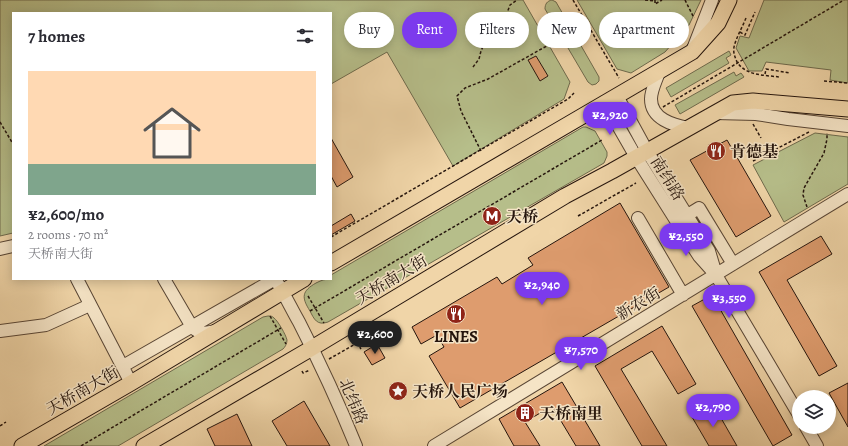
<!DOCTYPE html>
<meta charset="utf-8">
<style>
:root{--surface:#fff;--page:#f2f2f3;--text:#2b2b33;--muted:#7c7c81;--line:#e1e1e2;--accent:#7c3aed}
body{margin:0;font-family:Alegreya,"Noto Serif SC",serif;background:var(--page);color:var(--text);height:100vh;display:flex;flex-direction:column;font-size:15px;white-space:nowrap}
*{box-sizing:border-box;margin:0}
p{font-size:13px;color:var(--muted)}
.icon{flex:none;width:22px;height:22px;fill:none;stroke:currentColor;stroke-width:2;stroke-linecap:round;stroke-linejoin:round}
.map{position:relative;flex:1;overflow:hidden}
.details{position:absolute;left:12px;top:12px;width:320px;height:268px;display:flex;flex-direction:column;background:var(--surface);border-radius:0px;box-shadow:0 2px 10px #0003}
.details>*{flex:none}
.guide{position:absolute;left:344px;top:12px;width:380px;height:36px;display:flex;gap:8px}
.controls{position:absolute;left:792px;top:390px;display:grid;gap:8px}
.controls a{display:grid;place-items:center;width:44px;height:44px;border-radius:50%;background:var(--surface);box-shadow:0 2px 10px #0003;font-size:20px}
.price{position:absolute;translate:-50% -34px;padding:0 9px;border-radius:14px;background:var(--accent);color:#fff;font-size:13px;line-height:26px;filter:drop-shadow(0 1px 2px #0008)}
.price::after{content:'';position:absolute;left:50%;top:24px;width:12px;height:9px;margin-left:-6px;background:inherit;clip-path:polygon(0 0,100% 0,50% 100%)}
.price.current{background:#222;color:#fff}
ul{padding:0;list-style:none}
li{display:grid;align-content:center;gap:8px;height:212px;padding:0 16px}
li+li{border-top:1px solid var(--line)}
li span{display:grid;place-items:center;height:124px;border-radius:0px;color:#555}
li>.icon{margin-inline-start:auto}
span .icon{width:72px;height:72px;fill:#fffc;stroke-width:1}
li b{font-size:17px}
h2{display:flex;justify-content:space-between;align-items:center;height:48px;padding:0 16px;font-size:17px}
.tag{padding:0 14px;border-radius:18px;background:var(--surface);box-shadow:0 2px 10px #0003;font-size:14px;line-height:36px}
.tag.current{background:var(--accent);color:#fff}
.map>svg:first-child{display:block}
</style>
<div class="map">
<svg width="848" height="446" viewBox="0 0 848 446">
<rect width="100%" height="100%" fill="#f0d5a8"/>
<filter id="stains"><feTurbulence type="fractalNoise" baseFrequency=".005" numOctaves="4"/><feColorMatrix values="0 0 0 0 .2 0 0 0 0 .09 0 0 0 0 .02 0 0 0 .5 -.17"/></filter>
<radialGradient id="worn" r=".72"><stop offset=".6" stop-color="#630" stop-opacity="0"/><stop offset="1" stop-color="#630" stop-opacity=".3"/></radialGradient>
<!-- green -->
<path fill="#b6be8a" stroke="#6e6a4c" d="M0,0H523L570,82L564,99L453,166L387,52L331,84V13H13V233L0,236Z
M552,0L556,2L599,77V81L596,84L592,85L588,82L545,9C545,4 547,1 552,0Z
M577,0H701L689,25L665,52L631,73L617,69Z
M764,0H848V83L830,80L831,70L766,62L762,71H749L736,48L740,36L749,38Z
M729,51L731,55L726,58L729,63L671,97L666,88Z
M734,72L736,76L741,73L744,77L680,114L675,105Z
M583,127H586L595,131L607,152V156L604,163L328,322C317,326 314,319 310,311C301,297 302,291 316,283C322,280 325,279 331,279V275Z
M815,133L848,137V184L784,222L753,165Z
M268,316C271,316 272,316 274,318C278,321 286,335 287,340C287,344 285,347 283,349L118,446H44L263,317Z"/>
<!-- building -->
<path fill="#de9c6e" stroke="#25150d" d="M536,56L548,76L540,81L528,60Z
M331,138L353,177L337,187L331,176Z
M727,140L771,216L736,237L690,160Z
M620,203L669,287L460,408L429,356L444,347L437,335L421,344L412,327L497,277L502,284L533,265L528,258Z
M351,214L355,221L331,235V226Z
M821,236L832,254L787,280L837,366L819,376L759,272Z
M712,295L792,435L773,446L692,306Z
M662,326L696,384L678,394L652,351L621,369L667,446H642L595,366Z
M377,344L385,358L372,365L364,352Z
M562,382L600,446H576L552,406L525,422L540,446H514L499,419Z
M848,383V427L829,393Z
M304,401L330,446H287L272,421Z
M713,404L737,446H709L692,417Z
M237,414L252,446H215L207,429Z"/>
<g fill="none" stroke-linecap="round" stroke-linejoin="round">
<defs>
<path id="minor" d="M693,49L712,0
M659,72C656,81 651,90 651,99C651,119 673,125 688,128
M617,96L647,151L709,251L715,271
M605,103L636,157L677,222L699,256L716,275L799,415
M715,113L756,114L788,119L848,126
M638,218L683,295
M681,219L699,208L733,264
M0,249L13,246
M77,279L131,383
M164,279L192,327C201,335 204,333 216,331
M275,279C284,293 291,308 299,322C320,363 339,404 356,446
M0,331L46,325L90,305
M123,366L275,279
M806,427L817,446
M434,446L848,194"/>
<path id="major" d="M331,263L692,52L718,23L729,0
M22,446L131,383L304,279
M144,446L312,348L565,196L612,171L733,103L753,101L848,109"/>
</defs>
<!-- minor casing -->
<use href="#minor" stroke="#584534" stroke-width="14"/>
<!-- major casing -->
<use href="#major" stroke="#25150d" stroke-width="17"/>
<!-- path -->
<path stroke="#25150d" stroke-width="1.5" stroke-dasharray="3 2" stroke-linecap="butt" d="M573,0L619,78
M645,0L655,1
M655,0V4L662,0
M685,0L694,18
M746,18C742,28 736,38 734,47C733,53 735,57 737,62C746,76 765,75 779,77
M740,32L745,35L755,12
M473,67L479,59L481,51L485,42L503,29L507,22V13L510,5L517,0
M765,74L766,69L790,73
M824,81L848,83
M663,107L844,0
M0,122L13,144
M753,124L761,138
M481,151L461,111L457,96L465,88L488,79L552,43
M751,157L763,150
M753,161L809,132
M807,207L803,195L804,188L824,153L827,139V133
M578,216L636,183
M331,237L568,99L574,93
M308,296L324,323
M310,311L602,140
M270,316L286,344
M357,343L361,349
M329,359L385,327
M302,371L303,373L310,370
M0,426L6,422
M81,446L281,328"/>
<!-- minor -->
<use href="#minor" stroke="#f5e4c6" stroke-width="12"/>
<!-- major -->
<use href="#major" stroke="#f0d5a8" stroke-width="15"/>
</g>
<!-- icons -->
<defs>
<symbol id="restaurant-disc" viewBox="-11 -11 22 22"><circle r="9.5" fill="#8f2418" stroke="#f5e4c6"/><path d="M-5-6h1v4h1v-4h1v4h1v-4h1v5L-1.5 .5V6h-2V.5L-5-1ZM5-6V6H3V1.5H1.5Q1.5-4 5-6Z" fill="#fff"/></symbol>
<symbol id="metro-disc" viewBox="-11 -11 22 22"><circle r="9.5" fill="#8f2418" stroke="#f5e4c6"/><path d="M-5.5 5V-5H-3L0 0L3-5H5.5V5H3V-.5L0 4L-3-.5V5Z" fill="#fff"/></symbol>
<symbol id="sight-disc" viewBox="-11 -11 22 22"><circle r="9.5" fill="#8f2418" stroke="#f5e4c6"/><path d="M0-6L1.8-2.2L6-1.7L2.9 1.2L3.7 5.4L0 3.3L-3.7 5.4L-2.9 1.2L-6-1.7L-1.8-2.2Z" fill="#fff"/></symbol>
<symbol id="building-disc" viewBox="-11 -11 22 22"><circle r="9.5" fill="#8f2418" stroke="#f5e4c6"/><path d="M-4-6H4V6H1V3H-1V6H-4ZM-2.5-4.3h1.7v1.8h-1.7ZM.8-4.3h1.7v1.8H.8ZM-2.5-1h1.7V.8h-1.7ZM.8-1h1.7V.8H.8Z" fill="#fff"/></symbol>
</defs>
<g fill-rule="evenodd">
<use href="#restaurant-disc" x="705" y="140" width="22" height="22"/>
<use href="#metro-disc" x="481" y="205" width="22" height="22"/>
<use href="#restaurant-disc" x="445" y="303" width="22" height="22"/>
<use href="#sight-disc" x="387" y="380" width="22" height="22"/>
<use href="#building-disc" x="514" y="402" width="22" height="22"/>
</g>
<g text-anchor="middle" stroke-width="3" stroke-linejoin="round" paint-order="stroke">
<!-- poi labels -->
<g font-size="16" font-weight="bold" fill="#25150d" stroke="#f5e4c6" text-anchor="start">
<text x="730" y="157">肯德基</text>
<text x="506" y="222">天桥</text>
<text x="456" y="342" text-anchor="middle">LINES</text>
<text x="412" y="397">天桥人民广场</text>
<text x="539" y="419">天桥南里</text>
</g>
<!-- street labels -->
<g font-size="16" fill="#25150d" stroke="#f5e4c6">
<text transform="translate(668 178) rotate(58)" y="6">南纬路</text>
<text transform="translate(391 279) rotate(-31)" y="6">天桥南大街</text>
<text transform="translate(638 303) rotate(-31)" y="6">新农街</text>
<text transform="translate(82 390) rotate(-30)" y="6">天桥南大街</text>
<text transform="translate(354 401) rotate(67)" y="6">北纬路</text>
</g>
</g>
<rect width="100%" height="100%" filter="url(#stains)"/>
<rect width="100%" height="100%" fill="url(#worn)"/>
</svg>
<div class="controls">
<a><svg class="icon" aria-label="layers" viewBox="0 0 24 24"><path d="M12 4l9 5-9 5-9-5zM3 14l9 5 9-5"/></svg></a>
</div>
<b class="price" style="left:610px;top:136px">¥2,920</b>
<b class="price" style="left:686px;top:257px">¥2,550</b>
<b class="price" style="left:542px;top:306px">¥2,940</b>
<b class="price" style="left:729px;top:319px">¥3,550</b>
<b class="price current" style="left:375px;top:355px">¥2,600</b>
<b class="price" style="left:581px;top:371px">¥7,570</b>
<b class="price" style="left:713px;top:428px">¥2,790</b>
<div class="guide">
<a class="tag">Buy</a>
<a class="tag current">Rent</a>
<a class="tag">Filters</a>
<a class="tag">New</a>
<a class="tag">Apartment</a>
</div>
<section class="details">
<h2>7 homes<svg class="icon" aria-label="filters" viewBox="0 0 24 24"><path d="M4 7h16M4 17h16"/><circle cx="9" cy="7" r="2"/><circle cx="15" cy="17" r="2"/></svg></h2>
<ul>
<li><span style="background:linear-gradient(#ffd9b3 75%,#7fa58c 0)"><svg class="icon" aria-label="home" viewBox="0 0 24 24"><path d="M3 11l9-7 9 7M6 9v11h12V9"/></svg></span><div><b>¥2,600/mo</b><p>2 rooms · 70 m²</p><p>天桥南大街</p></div></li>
</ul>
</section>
</div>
